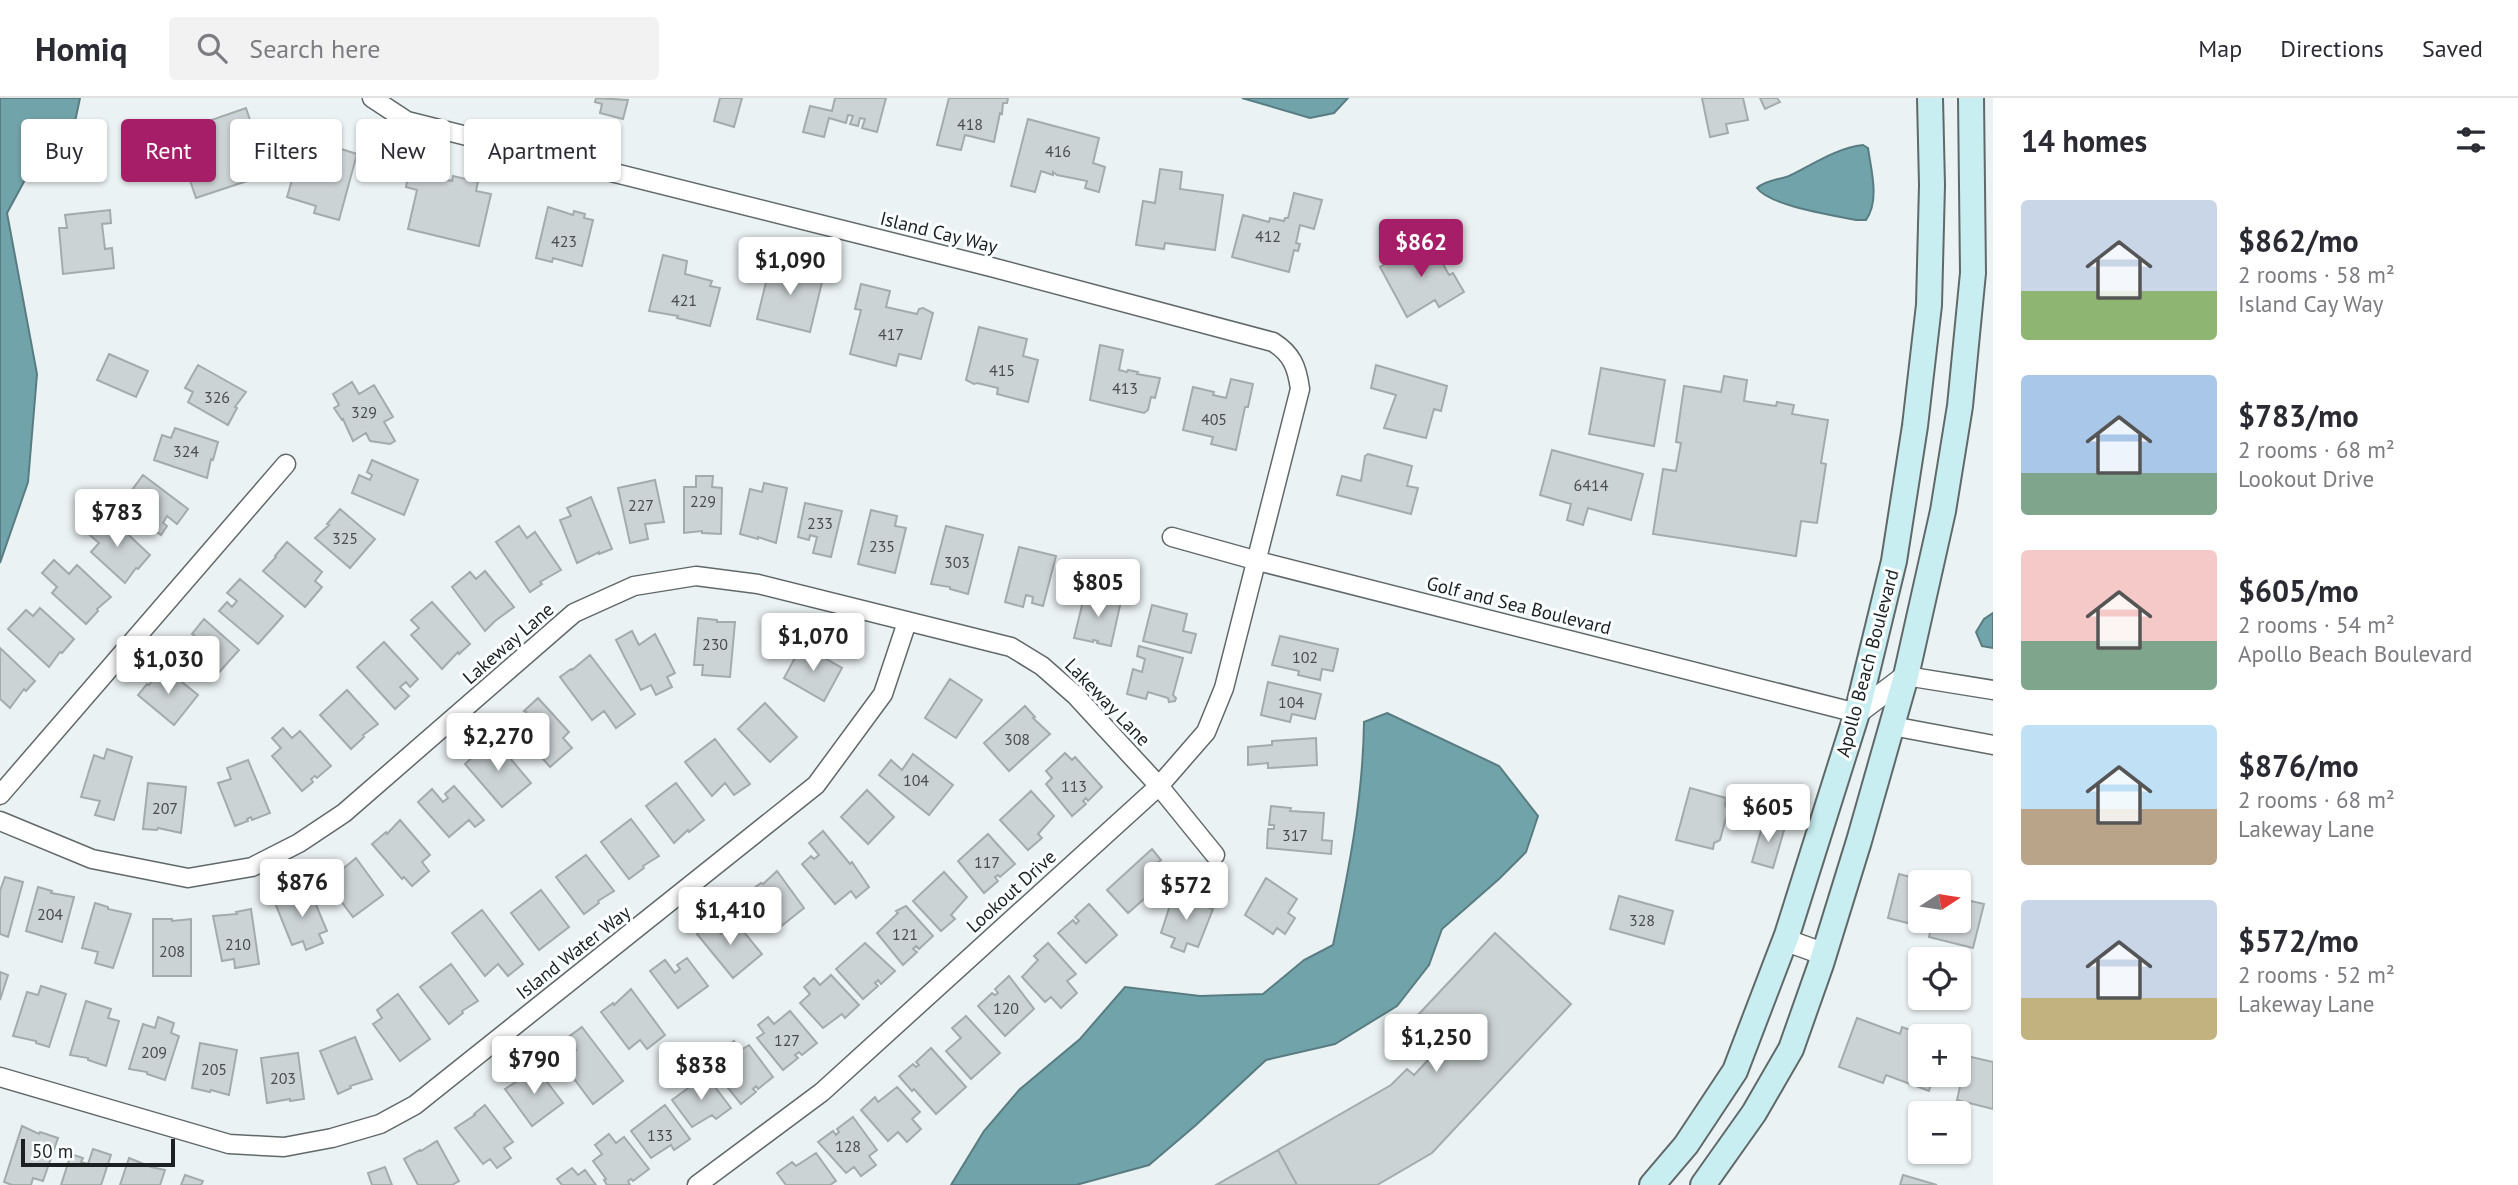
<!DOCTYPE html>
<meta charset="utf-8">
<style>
:root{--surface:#fff;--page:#f2f2f3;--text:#2b2b33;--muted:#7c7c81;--line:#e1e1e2;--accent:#a61e67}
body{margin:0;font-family:"PT Sans",sans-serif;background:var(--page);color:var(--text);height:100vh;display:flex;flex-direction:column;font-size:26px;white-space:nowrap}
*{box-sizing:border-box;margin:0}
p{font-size:23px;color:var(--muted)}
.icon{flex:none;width:38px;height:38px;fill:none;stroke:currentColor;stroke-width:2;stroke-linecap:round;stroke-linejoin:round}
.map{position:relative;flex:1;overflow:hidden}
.sheet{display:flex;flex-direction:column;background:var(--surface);width:525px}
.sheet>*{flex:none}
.hud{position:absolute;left:21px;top:21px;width:665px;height:63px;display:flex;gap:14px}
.needle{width:46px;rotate:78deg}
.buttons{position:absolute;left:1908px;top:772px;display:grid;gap:14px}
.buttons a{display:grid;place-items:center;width:63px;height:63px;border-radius:7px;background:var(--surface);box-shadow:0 2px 5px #0004;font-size:35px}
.scale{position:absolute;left:21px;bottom:18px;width:154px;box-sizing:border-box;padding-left:7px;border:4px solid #1d2020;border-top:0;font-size:19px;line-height:24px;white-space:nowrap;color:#1d2020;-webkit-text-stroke:5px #fcffff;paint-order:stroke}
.price{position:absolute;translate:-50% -60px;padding:0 16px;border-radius:7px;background:#fff;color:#222;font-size:23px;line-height:46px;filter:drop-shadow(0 2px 4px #0008)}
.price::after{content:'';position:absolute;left:50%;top:42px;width:21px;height:16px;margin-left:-10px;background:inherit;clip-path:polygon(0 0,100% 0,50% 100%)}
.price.active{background:var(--accent);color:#fff}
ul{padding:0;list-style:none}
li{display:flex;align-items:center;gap:21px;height:175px;padding:0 28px}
li span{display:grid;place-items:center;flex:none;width:196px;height:140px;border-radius:7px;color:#555}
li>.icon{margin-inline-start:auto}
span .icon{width:84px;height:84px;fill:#fffc;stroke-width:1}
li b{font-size:30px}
h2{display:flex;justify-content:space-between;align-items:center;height:84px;padding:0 28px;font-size:30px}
.pill{padding:0 24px;border-radius:7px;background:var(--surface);box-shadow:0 2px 5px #0004;font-size:24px;line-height:63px}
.pill.active{background:var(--accent);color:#fff}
header{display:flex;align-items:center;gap:42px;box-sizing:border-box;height:98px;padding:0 35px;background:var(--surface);border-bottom:2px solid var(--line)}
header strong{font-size:33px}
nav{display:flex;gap:38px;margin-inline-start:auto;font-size:24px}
.search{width:490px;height:63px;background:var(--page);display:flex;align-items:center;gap:18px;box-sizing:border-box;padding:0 24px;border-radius:7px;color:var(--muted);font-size:26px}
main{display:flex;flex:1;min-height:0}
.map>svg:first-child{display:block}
</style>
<header>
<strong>Homiq</strong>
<div class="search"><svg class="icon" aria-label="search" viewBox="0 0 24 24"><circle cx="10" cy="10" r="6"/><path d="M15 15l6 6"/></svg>Search here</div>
<nav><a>Map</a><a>Directions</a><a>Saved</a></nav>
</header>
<main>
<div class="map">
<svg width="1993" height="1087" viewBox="0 0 1993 1087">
<rect width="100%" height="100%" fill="#ebf2f3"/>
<!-- water -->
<path fill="#71a4aa" stroke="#587c81" stroke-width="2" d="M0,0H80L68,57L26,80L7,115L37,276L28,384L0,465Z
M1242,0H1348L1334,15L1310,20Z
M1863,47L1868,50C1871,72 1880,102 1866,122H1856C1833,117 1770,108 1757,90C1766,82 1778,82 1789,78C1812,67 1836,50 1863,47Z
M1993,515V550L1982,548L1976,534L1984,521Z
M1387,615L1499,668L1538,718L1526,754L1499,781L1442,831L1429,867L1397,908L1335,946L1266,962L1196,1027L1149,1067L1076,1087H951L984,1033L1019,992L1080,941L1125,889L1200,898L1263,896L1304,862L1333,847C1349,772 1363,700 1364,624Z"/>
<!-- building -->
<path fill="#ccd3d4" stroke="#a4abab" stroke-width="2" d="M596,0L628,2L623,21L600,15L602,6L595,4Z
M720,0H742L734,29L714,23Z
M835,0H886L877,34L862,30L865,21L860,20L858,28L850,26L853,18L848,17L846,25L829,20L824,39L803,34L810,8L832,13Z
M949,0H1008L1007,5H1003L1002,16L1000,15L994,44L965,37L961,52L937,47Z
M1702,0H1743L1748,22L1726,26L1728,35L1710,39Z
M1760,0H1777L1780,4L1765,11Z
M246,10L254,34L232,41L241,68L248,66L253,81L196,100L174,35Z
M1028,21L1099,40L1093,65L1105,69L1099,94L1085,90L1087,83L1057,77L1053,74V77L1041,73L1035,94L1011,88Z
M338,50L357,56L339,122L314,115L316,108L287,99L299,58L321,62L319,67L333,71Z
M1160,71L1182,74L1180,91L1223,97L1215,152L1165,145L1164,151L1136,147L1143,103L1155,105Z
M409,73L452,83L453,78L478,84L476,93L491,96L479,148L408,131L417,92L406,89Z
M1294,95L1322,102L1314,131L1300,127L1296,145L1300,146L1298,153L1294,152L1289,174L1232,159L1243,117L1269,124L1270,120L1284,123L1285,120H1288Z
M548,109L573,117L574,113L585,116L584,120L593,122L582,168L553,160L552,164L536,160Z
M110,112L111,125L102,126L105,151L112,150L114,170L63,176L59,130H67L65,117Z
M1428,141L1433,149L1440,148L1441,155L1438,157L1449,177L1453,175L1464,194L1439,209L1435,202L1407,219L1380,169Z
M663,157L687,163L685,176L712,183L710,188L720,190L710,228L677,220L678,218L649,213Z
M772,160L798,166L796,174L823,180L810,234L757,221Z
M861,186L890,193L886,209L917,216L919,211L923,210L933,215L921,261L899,256L896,268L850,256L861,212L855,211Z
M979,229L1027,241L1023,258L1038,262L1028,304L997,296L998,290L977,285L974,286L966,282Z
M1100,247L1123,252L1119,272L1127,274L1128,272L1138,274L1137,276L1160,280L1155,300L1151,299L1148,312L1144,315L1090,302Z
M109,256L148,273L136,299L97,282Z
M198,267L246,294L235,309L237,310L228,327L188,304L193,294L185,290Z
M1376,267L1447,288L1441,313L1434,311L1426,340L1384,330L1396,297L1371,290Z
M1601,270L1665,282L1654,348L1589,336Z
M1724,278L1747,282L1744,303L1776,308L1777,304L1794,307L1792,316L1828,322L1821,365L1826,366L1817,425L1801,423L1796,458L1653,436L1663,371L1676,373L1681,345L1676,344L1684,288L1721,294Z
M1231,281L1253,286L1248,309H1245L1236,352L1211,346L1213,339L1183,332L1193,289L1214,294L1213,297L1226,300Z
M352,284L359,296L374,287L393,319L384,324L395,343L390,346L370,343L366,335L353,343L343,321L342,322L334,310L339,307L333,296Z
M175,330L218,344L213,362L211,361L207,380L154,362L162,337L171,340Z
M1552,352L1643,376L1631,422L1588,410L1583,427L1567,422L1571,406L1540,397Z
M1368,356L1412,368L1407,388L1418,390L1411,416L1337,397L1342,378L1361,383L1365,358Z
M372,362L418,382L404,417L352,395L359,377L370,382L372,377L367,374Z
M143,377L188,411L177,426L167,418L163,425L167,428L161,437L121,407Z
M696,378H713L712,389L722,390L721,436L702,435V433L684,435V389H696Z
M655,382L664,424L645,426L648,441L630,445L618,390Z
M764,385L787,390L776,445L758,439V441L740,436L750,391L762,394Z
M591,399L612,451L599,456V454L577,465L560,422L571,418L567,410Z
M805,405L842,413L831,459L813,455L817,439L810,437L809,442L798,439Z
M340,411L375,441L350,470L315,440L329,427L327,426Z
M871,412L897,418L895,428L906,430L895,475L858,466Z
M98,419L112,432L117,426L150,457L138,471L136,470L125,485L91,454L99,445L85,433Z
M519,428L527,440L535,434L561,472L540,484L542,486L530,494L496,444Z
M946,428L983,437L968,496L950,491V489L931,486Z
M287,444L322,474L315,483L322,489L305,509L263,473L276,459L275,458Z
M1019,449L1056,458L1043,508L1032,505L1033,499L1026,497L1023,509L1005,504Z
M54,462L69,476L77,467L111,499L97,511L98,513L86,526L52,495L57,489L42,475Z
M485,473L514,509L495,523L485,533L452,489L470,474L476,481Z
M240,481L283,518L258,546L219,513L227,504L232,509L237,503L227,495Z
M1085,495L1121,503L1111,548L1097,545L1098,543L1093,542V544L1074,540Z
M432,504L470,546L459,556L458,554L442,571L411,537L419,530L411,522Z
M1152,507L1187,516L1183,533L1196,536L1191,555L1143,543Z
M40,510L74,541L62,555L60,554L49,569L8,531L26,512L33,518Z
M698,520L717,522V524H735L730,579L702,577L703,567H694Z
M204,521L239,552L214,580L180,550L194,537L192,536Z
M632,533L639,547L655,536L675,575L667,579L672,589L656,597L651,587L641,592L616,542Z
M1280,538L1338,551L1333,573L1322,571L1320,582L1298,577L1299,573L1272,567Z
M384,544L418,581L410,589L406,584L400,589L409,598L395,611L357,569Z
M802,547L842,570L824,603L784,580Z
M1139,548L1183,560L1173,597L1176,600L1175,603L1169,604L1168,600L1148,594L1146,601L1127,596L1133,571L1142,574L1145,561L1137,558Z
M0,550L35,583L26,593L24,591L10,610L0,601Z
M590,557L635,616L616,630L604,613L592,622L560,579L571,571L572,572Z
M162,568L198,597L174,627L138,597L147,586L149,587Z
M950,581L982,602L956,640L925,620Z
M1268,584L1321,596L1315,621L1292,616L1290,624L1261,617Z
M347,592L378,626L363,637L364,639L351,651L320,617Z
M538,600L569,634L563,640L572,650L550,669L511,625L526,614L524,613Z
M765,605L797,639L770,664L738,631Z
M1025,608L1035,619L1033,620L1050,636L1009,673L984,645Z
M283,630L292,640L300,633L331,668L317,680L315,678L311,681L313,684L302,693L272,658L281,650L272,640Z
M1316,640L1317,667L1268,670V665L1248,667V649L1272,647V643Z
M494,641L531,685L502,709L465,666L479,653L480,655Z
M715,641L750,686L734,697L725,685L712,698L685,664Z
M107,651L132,659L114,722L95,717L100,703L81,699L94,657L104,661Z
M1065,655L1072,662L1075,659L1102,689L1088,703L1086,700L1083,703L1086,706L1072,718L1046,686L1052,680L1046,673Z
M913,656L953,687L929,717L879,677L891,662L902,672Z
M248,662L270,715L252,722L251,719L247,721L248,723L235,728L218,685L231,681L227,670Z
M148,685L186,689L181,735L158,730L157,732L143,731Z
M676,685L704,722L689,734L688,732L674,745L646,708Z
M454,688L484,722L475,729L469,722L449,739L418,704L432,691L443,704L448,700L445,696Z
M1690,690L1726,700L1725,707L1728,713L1720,742L1714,745L1713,751L1676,742Z
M867,692L894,719L868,746L841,719Z
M1031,693L1054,718L1038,736L1042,740L1028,752L1000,722Z
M1271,708L1291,710L1290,713L1324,715L1322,742L1332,743L1331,756L1267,750L1268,731H1274V727H1269Z
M631,721L659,758L643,768L644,770L629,781L601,744Z
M400,722L430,757L422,764L429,773L412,788L404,779L402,781L372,746L386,734L387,736Z
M1764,722L1785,729L1773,770L1752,764Z
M823,733L850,766L852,764L869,789L856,800L851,793L835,806L802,766L811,758L814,761L819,757L809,745Z
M988,736L1015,766L1000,779L998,777L995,779L998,783L984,795L958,763Z
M1152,751L1161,762L1157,765L1169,779L1128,815L1107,792Z
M586,757L614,793L598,803L599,805L584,816L556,779Z
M356,760L383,797L353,819L325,782L337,773L338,775Z
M777,773L804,810L775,833L746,796L761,785L763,786Z
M944,774L967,799L951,817L955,821L941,833L913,803Z
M1899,776L1929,784H1920V822H1958V800L1984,806L1973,850L1929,839L1931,831L1888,820Z
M5,779L23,784L8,839L0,836V793Z
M1266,780L1297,801L1288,815L1295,820L1285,836L1277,830L1273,836L1245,817Z
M38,789L52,793L51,795L74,799L62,844L26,833Z
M309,790L327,833L319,836L323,845L306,852L303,843L292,847L275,805L288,799L289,801Z
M541,792L569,829L539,852L511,815Z
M1174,795L1191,802L1190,806L1194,808L1195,805L1213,811L1198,849L1187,845L1184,854L1171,849L1175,840L1161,835Z
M1619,798L1673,813L1664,846L1610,831Z
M95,805L108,809V811L131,816L113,870L95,865L98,854L82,850Z
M1089,806L1117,837L1086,865L1058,835L1073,822L1076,826L1079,823L1075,819Z
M906,808L933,838L919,851L916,848L913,851L917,854L903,867L877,835L898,815L896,813Z
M251,811L259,866L235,870L234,861L222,863L213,818L237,816L236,814Z
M482,812L523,866L508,878L498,866L485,878L452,835Z
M153,821H172V823L191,821V878H153Z
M734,822L762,856L733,880L697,836L711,824L721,836Z
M1495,835L1571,906L1432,1055L1377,1087H1297L1278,1052L1391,987L1407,971L1414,977L1445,944L1417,918Z
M865,845L895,873L881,886L878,882L875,885L878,888L863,901L836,871Z
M1048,845L1076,876L1067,883L1077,895L1061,910L1051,899L1045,904L1022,879L1038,862L1034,858Z
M687,860L708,888L678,910L650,873L665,862L675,875L680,871L677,867Z
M451,866L478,903L462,913L463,915L449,926L420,889Z
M0,874L8,877L0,902Z
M831,877L859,907L845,920L842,916L823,930L800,905L810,896L804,889L814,880L820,887Z
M1009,878L1034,911L1005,938L978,908L992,895L995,897L998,895L995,891Z
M41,888L66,896L49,949L36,945V943L13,938L27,894L38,897Z
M631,891L665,937L647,951L640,942L629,951L601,914L613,905L614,907Z
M398,896L430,941L400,963L373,926L382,920L377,912Z
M86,903L111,911L108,920L119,923L106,968L88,962V960L70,957Z
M790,913L817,945L802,957L799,954L795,957L798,960L783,972L757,940L764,935L758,927L768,919L774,926Z
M966,918L1000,955L971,981L946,953L961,940L952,930Z
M158,919L174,925L171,935L179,938L165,982L147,976V974L129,971L143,926L155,930Z
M1857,920L1900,936L1902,929L1927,938H1920V976H1934L1929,993L1886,977L1883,985L1839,969Z
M582,929L623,983L593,1006L560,962L576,952L567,940Z
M355,939L372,981L350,988L351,990L338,996L320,953Z
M734,943L741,952L749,947L773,979L758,991L756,988L753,991L756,994L741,1006L728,990L731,988L717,971L720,969L713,960Z
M200,945L237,952L229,997L211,992L210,994L192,990Z
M931,950L966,989L936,1016L914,991L912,993L899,978L913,966L916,969L919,967L916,964Z
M298,955L304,1001L290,1003V1001L267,1005L261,960Z
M1967,958L1993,964V1011L1957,1002Z
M535,968L563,1005L532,1028L505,991L525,978L523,977Z
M706,977L731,1010L716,1021L712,1017L692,1029L672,1002Z
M897,989L920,1014L912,1021L921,1031L907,1044L898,1034L888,1043L861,1012L875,999L878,1004Z
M485,1007L513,1044L504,1050L511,1060L497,1070L490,1061L483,1066L455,1030L475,1017L474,1016Z
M665,1007L690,1041L674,1052L671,1047L651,1060L631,1033Z
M853,1019L877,1052L869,1058L876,1067L861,1078L854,1069L846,1075L818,1044L833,1033L836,1037L839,1034L837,1031Z
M22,1028L39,1036L40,1034L58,1040L43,1083L33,1080L31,1087H12L4,1084Z
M609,1036L616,1045L624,1039L649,1071L633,1083L631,1081L628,1083L630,1087H607L604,1082L606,1081L593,1063L602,1056L595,1047Z
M437,1043L459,1083L452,1087H418L404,1061L420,1052L421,1053Z
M93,1051L111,1057L101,1087H61L71,1056L83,1060L81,1064L88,1066Z
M1278,1052L1297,1087H1216Z
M816,1055L836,1083L830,1087H786L777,1075L792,1064L796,1068Z
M129,1060L151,1069L165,1072L160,1087H120Z
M385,1069L392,1087H372L368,1075Z
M572,1070L578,1077L585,1072L596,1087H562L557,1081Z
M185,1077L203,1083L201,1087H181Z
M1903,1077L1937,1087H1900Z"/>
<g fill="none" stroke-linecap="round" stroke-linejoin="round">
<defs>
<path id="minor" d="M372,0L407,23L991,169L1273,244C1292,256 1297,269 1300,291L1224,590L1206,634L1159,688L822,994L697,1087
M1172,439L1258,463L1857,615
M1906,578L1993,592
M1892,628L1993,647
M0,697L286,366
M0,723L92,761L188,780L252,769L299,745L344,715L574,515L634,488L696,478L758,486L1011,549L1042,568L1075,597L1159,688L1215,757
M0,979L229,1046L284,1049L332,1040L380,1026L415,1007L816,687L883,596L907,524"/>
<path id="tertiary" d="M1857,615L1906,578
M1785,842L1824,856"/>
<path id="secondary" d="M1652,1087L1686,1047L1735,973L1787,837L1857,615L1894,463L1915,328L1929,207L1932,87L1930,0
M1703,1087L1754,1015L1791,951L1821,866L1859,743L1906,578L1943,413L1960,308L1973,175L1971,0"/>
</defs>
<!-- minor casing -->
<use href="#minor" stroke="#616868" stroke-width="21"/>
<!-- tertiary casing -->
<use href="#tertiary" stroke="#616868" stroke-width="24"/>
<!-- secondary casing -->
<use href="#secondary" stroke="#616868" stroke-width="28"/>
<!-- minor -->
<use href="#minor" stroke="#fff" stroke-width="18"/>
<!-- tertiary -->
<use href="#tertiary" stroke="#fff" stroke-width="21"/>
<!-- secondary -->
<use href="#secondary" stroke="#c9eef1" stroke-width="24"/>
</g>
<g text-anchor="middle" stroke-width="6" stroke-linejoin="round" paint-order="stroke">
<!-- number labels -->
<g font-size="16" fill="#494d4d">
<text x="970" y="32">418</text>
<text x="1058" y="59">416</text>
<text x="1268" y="144">412</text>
<text x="564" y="149">423</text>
<text x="684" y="208">421</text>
<text x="891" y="242">417</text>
<text x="1002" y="278">415</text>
<text x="1125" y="296">413</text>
<text x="217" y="305">326</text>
<text x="364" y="320">329</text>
<text x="1214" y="327">405</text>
<text x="186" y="359">324</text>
<text x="1591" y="393">6414</text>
<text x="703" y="409">229</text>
<text x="641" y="413">227</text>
<text x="820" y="431">233</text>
<text x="345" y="446">325</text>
<text x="882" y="454">235</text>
<text x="957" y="470">303</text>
<text x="715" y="552">230</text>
<text x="1305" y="565">102</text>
<text x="1291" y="610">104</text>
<text x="1017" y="647">308</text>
<text x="916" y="688">104</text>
<text x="1074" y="694">113</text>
<text x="165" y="716">207</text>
<text x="1295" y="743">317</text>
<text x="987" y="770">117</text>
<text x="50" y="822">204</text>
<text x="1642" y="828">328</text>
<text x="905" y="842">121</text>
<text x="238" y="852">210</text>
<text x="172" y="859">208</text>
<text x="1006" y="916">120</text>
<text x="787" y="948">127</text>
<text x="154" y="960">209</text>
<text x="214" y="977">205</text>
<text x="283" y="986">203</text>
<text x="660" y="1043">133</text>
<text x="848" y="1054">128</text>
</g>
<!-- street labels -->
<g font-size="19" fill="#1d2020" stroke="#fcffff">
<text transform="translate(939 134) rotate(14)" y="7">Island Cay Way</text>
<text transform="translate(1519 507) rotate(14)" y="7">Golf and Sea Boulevard</text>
<text transform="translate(508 545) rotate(-41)" y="7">Lakeway Lane</text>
<text transform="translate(1867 565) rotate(-75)" y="7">Apollo Beach Boulevard</text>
<text transform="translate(1108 604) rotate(46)" y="7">Lakeway Lane</text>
<text transform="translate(1011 793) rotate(-42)" y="7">Lookout Drive</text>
<text transform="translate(573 854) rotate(-38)" y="7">Island Water Way</text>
</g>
</g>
</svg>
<div class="buttons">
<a><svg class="needle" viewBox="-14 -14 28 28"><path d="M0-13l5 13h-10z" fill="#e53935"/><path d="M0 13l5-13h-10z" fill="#7c7c81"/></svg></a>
<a><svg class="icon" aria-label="locate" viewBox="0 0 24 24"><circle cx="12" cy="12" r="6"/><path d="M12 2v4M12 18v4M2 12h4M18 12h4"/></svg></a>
<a>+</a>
<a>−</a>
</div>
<div class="scale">50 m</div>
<b class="price active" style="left:1421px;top:181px">$862</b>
<b class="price" style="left:790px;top:199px">$1,090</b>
<b class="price" style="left:117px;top:451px">$783</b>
<b class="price" style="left:1098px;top:521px">$805</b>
<b class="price" style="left:813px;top:575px">$1,070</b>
<b class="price" style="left:168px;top:598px">$1,030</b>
<b class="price" style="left:498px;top:675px">$2,270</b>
<b class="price" style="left:1768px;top:746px">$605</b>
<b class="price" style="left:302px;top:821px">$876</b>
<b class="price" style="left:1186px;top:824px">$572</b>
<b class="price" style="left:730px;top:849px">$1,410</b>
<b class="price" style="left:1436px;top:976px">$1,250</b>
<b class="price" style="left:534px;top:998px">$790</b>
<b class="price" style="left:701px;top:1004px">$838</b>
<div class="hud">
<a class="pill">Buy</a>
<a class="pill active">Rent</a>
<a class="pill">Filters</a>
<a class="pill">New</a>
<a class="pill">Apartment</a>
</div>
</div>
<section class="sheet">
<h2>14 homes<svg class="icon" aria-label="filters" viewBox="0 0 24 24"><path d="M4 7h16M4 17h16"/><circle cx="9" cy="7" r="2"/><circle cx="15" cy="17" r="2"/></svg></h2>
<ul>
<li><span style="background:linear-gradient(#c9d6e8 65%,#8fb573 0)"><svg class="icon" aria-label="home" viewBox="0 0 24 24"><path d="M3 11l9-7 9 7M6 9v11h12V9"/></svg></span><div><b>$862/mo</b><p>2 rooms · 58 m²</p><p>Island Cay Way</p></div></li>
<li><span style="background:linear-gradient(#a9c7e8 70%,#7fa58c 0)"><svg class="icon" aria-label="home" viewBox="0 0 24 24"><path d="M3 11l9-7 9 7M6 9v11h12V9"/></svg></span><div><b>$783/mo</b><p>2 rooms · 68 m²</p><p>Lookout Drive</p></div></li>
<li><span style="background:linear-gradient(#f6c9c9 65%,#7fa58c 0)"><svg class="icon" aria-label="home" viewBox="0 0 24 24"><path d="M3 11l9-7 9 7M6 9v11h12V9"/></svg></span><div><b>$605/mo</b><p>2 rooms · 54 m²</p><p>Apollo Beach Boulevard</p></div></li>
<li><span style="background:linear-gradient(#bfe0f5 60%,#b9a48a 0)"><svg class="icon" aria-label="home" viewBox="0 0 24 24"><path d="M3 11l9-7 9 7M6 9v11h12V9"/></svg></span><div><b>$876/mo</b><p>2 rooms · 68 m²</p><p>Lakeway Lane</p></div></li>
<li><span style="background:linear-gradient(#c9d6e8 70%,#c2b280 0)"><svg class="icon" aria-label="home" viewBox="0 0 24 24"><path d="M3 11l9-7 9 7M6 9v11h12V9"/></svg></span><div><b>$572/mo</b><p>2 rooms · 52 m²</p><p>Lakeway Lane</p></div></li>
</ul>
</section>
</main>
